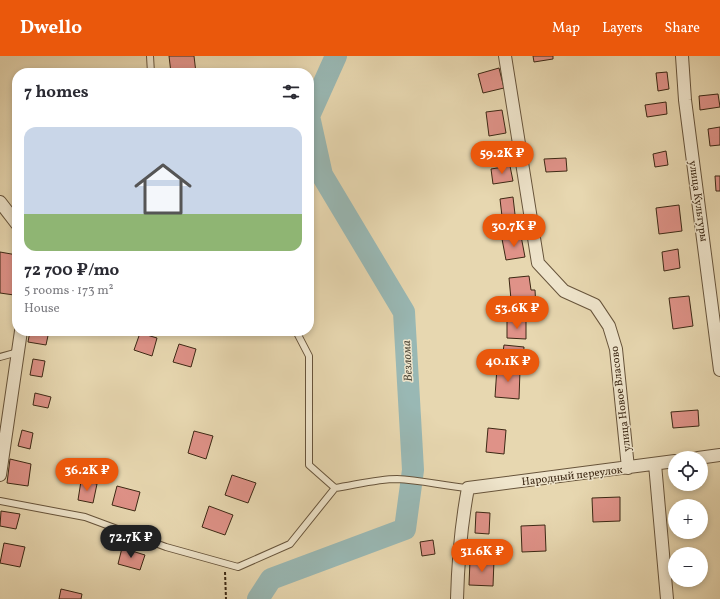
<!DOCTYPE html>
<meta charset="utf-8">
<style>
:root{--surface:#fff;--page:#f7f7f7;--text:#2b2b33;--muted:#7c7c81;--accent:#ea580c}
body{margin:0;font-family:Vollkorn,serif;background:var(--page);color:var(--text);height:100vh;display:flex;flex-direction:column;font-size:15px;white-space:nowrap}
*{box-sizing:border-box;margin:0}
p{font-size:13px;color:var(--muted)}
.icon{flex:none;width:22px;height:22px;fill:none;stroke:currentColor;stroke-width:2;stroke-linecap:round;stroke-linejoin:round}
.map{position:relative;flex:1;overflow:hidden}
.details{position:absolute;left:12px;top:12px;width:302px;height:268px;display:flex;flex-direction:column;background:var(--surface);border-radius:16px;box-shadow:0 2px 6px #0003}
.details>*{flex:none}
.controls{position:absolute;left:668px;top:395px;display:grid;gap:8px}
.controls a{display:grid;place-items:center;width:40px;height:40px;border-radius:50%;background:var(--surface);box-shadow:0 2px 6px #0003;font-size:20px}
.price{position:absolute;translate:-50% -34px;padding:0 9px;border-radius:14px;background:var(--accent);color:#fff;font-size:13px;line-height:26px;filter:drop-shadow(0 1px 2px #0008)}
.price::after{content:'';position:absolute;left:50%;top:24px;width:12px;height:9px;margin-left:-6px;background:inherit;clip-path:polygon(0 0,100% 0,50% 100%)}
.price.active{background:#222;color:#fff}
ul{padding:0;list-style:none}
li{display:grid;align-content:center;gap:8px;height:212px;padding:0 12px}
li span{display:grid;place-items:center;height:124px;border-radius:12px;color:#555}
li>.icon{margin-inline-start:auto}
span .icon{width:72px;height:72px;fill:#fffc;stroke-width:1}
li b{font-size:17px}
h2{display:flex;justify-content:space-between;align-items:center;height:48px;padding:0 12px;font-size:17px}
header{display:flex;align-items:center;gap:24px;box-sizing:border-box;height:56px;padding:0 20px;background:var(--accent);color:#fff}
header strong{font-size:19px}
nav{display:flex;gap:22px;margin-inline-start:auto;font-size:14px}
.map>svg:first-child{display:block}
</style>
<header>
<strong>Dwello</strong>
<nav><a>Map</a><a>Layers</a><a>Share</a></nav>
</header>
<div class="map">
<svg width="720" height="543" viewBox="0 0 720 543">
<rect width="100%" height="100%" fill="#e7d7b0"/>
<filter id="stains"><feTurbulence type="fractalNoise" baseFrequency=".005" numOctaves="4"/><feColorMatrix values="0 0 0 0 .2 0 0 0 0 .09 0 0 0 0 .02 0 0 0 .5 -.17"/></filter>
<radialGradient id="worn" r=".72"><stop offset=".6" stop-color="#630" stop-opacity="0"/><stop offset="1" stop-color="#630" stop-opacity=".3"/></radialGradient>
<g fill="none" stroke-linecap="round" stroke-linejoin="round">
<!-- river -->
<path stroke="#99b8b4" stroke-width="22" d="M258,543L271,523L405,473L413,414L404,256L322,119L309,60L336,0"/>
</g>
<!-- building -->
<path fill="#df9288" stroke="#3c2814" d="M169,0H194L196,17H171Z
M533,0H553V3L534,6Z
M499,12L504,32L483,37L478,18Z
M667,16L669,33L658,35L656,17Z
M718,38L720,51L700,54L699,40Z
M666,46L667,58L647,61L645,49Z
M502,54L506,77L489,80L486,56Z
M720,71V89L710,90L708,73Z
M666,95L668,109L655,111L653,98Z
M566,102L567,115L546,116L544,103Z
M510,110L513,125L493,128L491,113Z
M715,120H720V135H716Z
M513,141L516,167L503,169L500,143Z
M679,149L682,175L659,178L656,152Z
M521,180L525,201L506,204L502,183Z
M678,193L680,212L664,215L662,196Z
M0,196L17,199L13,223L17,224L14,239L0,237Z
M529,220L531,234H535L536,252L512,254L509,222Z
M689,240L693,270L673,273L669,242Z
M507,265H526V283L507,282Z
M30,275H49L46,289L28,286Z
M140,277L157,282L152,300L134,294Z
M179,288L196,293L191,311L173,306Z
M504,289L524,291L523,306L502,303Z
M33,303L45,305L42,321L30,319Z
M497,311L520,314L519,343L495,341Z
M35,337L51,341L48,352L33,349Z
M698,354L699,370L673,372L671,356Z
M488,372L506,374L504,398L486,396Z
M22,374L33,377L30,393L18,390Z
M194,375L213,380L206,403L188,397Z
M10,403L31,408L28,430L7,427Z
M232,419L256,427L248,447L225,439Z
M81,425L97,428L93,447L78,444Z
M117,430L140,436L135,455L112,449Z
M620,441V465L593,466L592,442Z
M209,450L233,459L225,479L202,471Z
M1,455L20,458L16,473L0,470Z
M476,456L490,457L489,478L475,477Z
M545,469L546,495L522,496L521,470Z
M433,484L435,498L422,500L420,486Z
M4,487L25,491L20,511L0,507Z
M122,492L145,499L140,514L118,508Z
M470,504H494L493,530L469,529Z
M61,533L82,538L81,543H59Z"/>
<g fill="none" stroke-linecap="round" stroke-linejoin="round">
<defs>
<path id="lane" d="M150,0L151,17
M296,275L309,300V409L335,432
M0,301L18,296
M0,445L85,461L166,491L238,511L290,488L335,432C355,429 377,423 397,423C421,424 444,430 468,432"/>
<path id="street" d="M505,0L538,207L564,235L595,249L609,270L616,293L628,412
M682,0L685,44L720,314
M0,146L17,168
M698,402L720,399
M655,408L667,543
M0,419L21,275
M457,543C458,506 461,469 468,432L675,405"/>
</defs>
<!-- lane casing -->
<use href="#lane" stroke="#67543b" stroke-width="8"/>
<!-- street casing -->
<use href="#street" stroke="#67543b" stroke-width="14"/>
<!-- path -->
<path stroke="#3c2814" stroke-width="2" stroke-dasharray="3 2" stroke-linecap="butt" d="M225,516L226,543"/>
<!-- lane -->
<use href="#lane" stroke="#efe5cc" stroke-width="6"/>
<!-- street -->
<use href="#street" stroke="#efe5cc" stroke-width="12"/>
</g>
<g text-anchor="middle" stroke-width="3" stroke-linejoin="round" paint-order="stroke">
<!-- street labels -->
<g font-size="11" fill="#3c2814" stroke="#efe5cc">
<text transform="translate(699 145) rotate(82)" y="4">улица Культуры</text>
<text transform="translate(620 343) rotate(-97)" y="4">улица Новое Власово</text>
<text transform="translate(572 419) rotate(-7)" y="4">Народный переулок</text>
</g>
<!-- water labels -->
<g font-size="12" font-style="italic" fill="#534c3c" stroke="#efe5cc">
<text transform="translate(407 305) rotate(-93)" y="4">Везлома</text>
</g>
</g>
<rect width="100%" height="100%" filter="url(#stains)"/>
<rect width="100%" height="100%" fill="url(#worn)"/>
</svg>
<div class="controls">
<a><svg class="icon" aria-label="locate" viewBox="0 0 24 24"><circle cx="12" cy="12" r="6"/><path d="M12 2v4M12 18v4M2 12h4M18 12h4"/></svg></a>
<a>+</a>
<a>−</a>
</div>
<b class="price" style="left:502px;top:119px">59.2K ₽</b>
<b class="price" style="left:514px;top:192px">30.7K ₽</b>
<b class="price" style="left:517px;top:274px">53.6K ₽</b>
<b class="price" style="left:508px;top:327px">40.1K ₽</b>
<b class="price" style="left:87px;top:436px">36.2K ₽</b>
<b class="price active" style="left:131px;top:503px">72.7K ₽</b>
<b class="price" style="left:482px;top:517px">31.6K ₽</b>
<section class="details">
<h2>7 homes<svg class="icon" aria-label="filters" viewBox="0 0 24 24"><path d="M4 7h16M4 17h16"/><circle cx="9" cy="7" r="2"/><circle cx="15" cy="17" r="2"/></svg></h2>
<ul>
<li><span style="background:linear-gradient(#c9d6e8 70%,#8fb573 0)"><svg class="icon" aria-label="home" viewBox="0 0 24 24"><path d="M3 11l9-7 9 7M6 9v11h12V9"/></svg></span><div><b>72 700 ₽/mo</b><p>5 rooms · 173 m²</p><p>House</p></div></li>
</ul>
</section>
</div>
